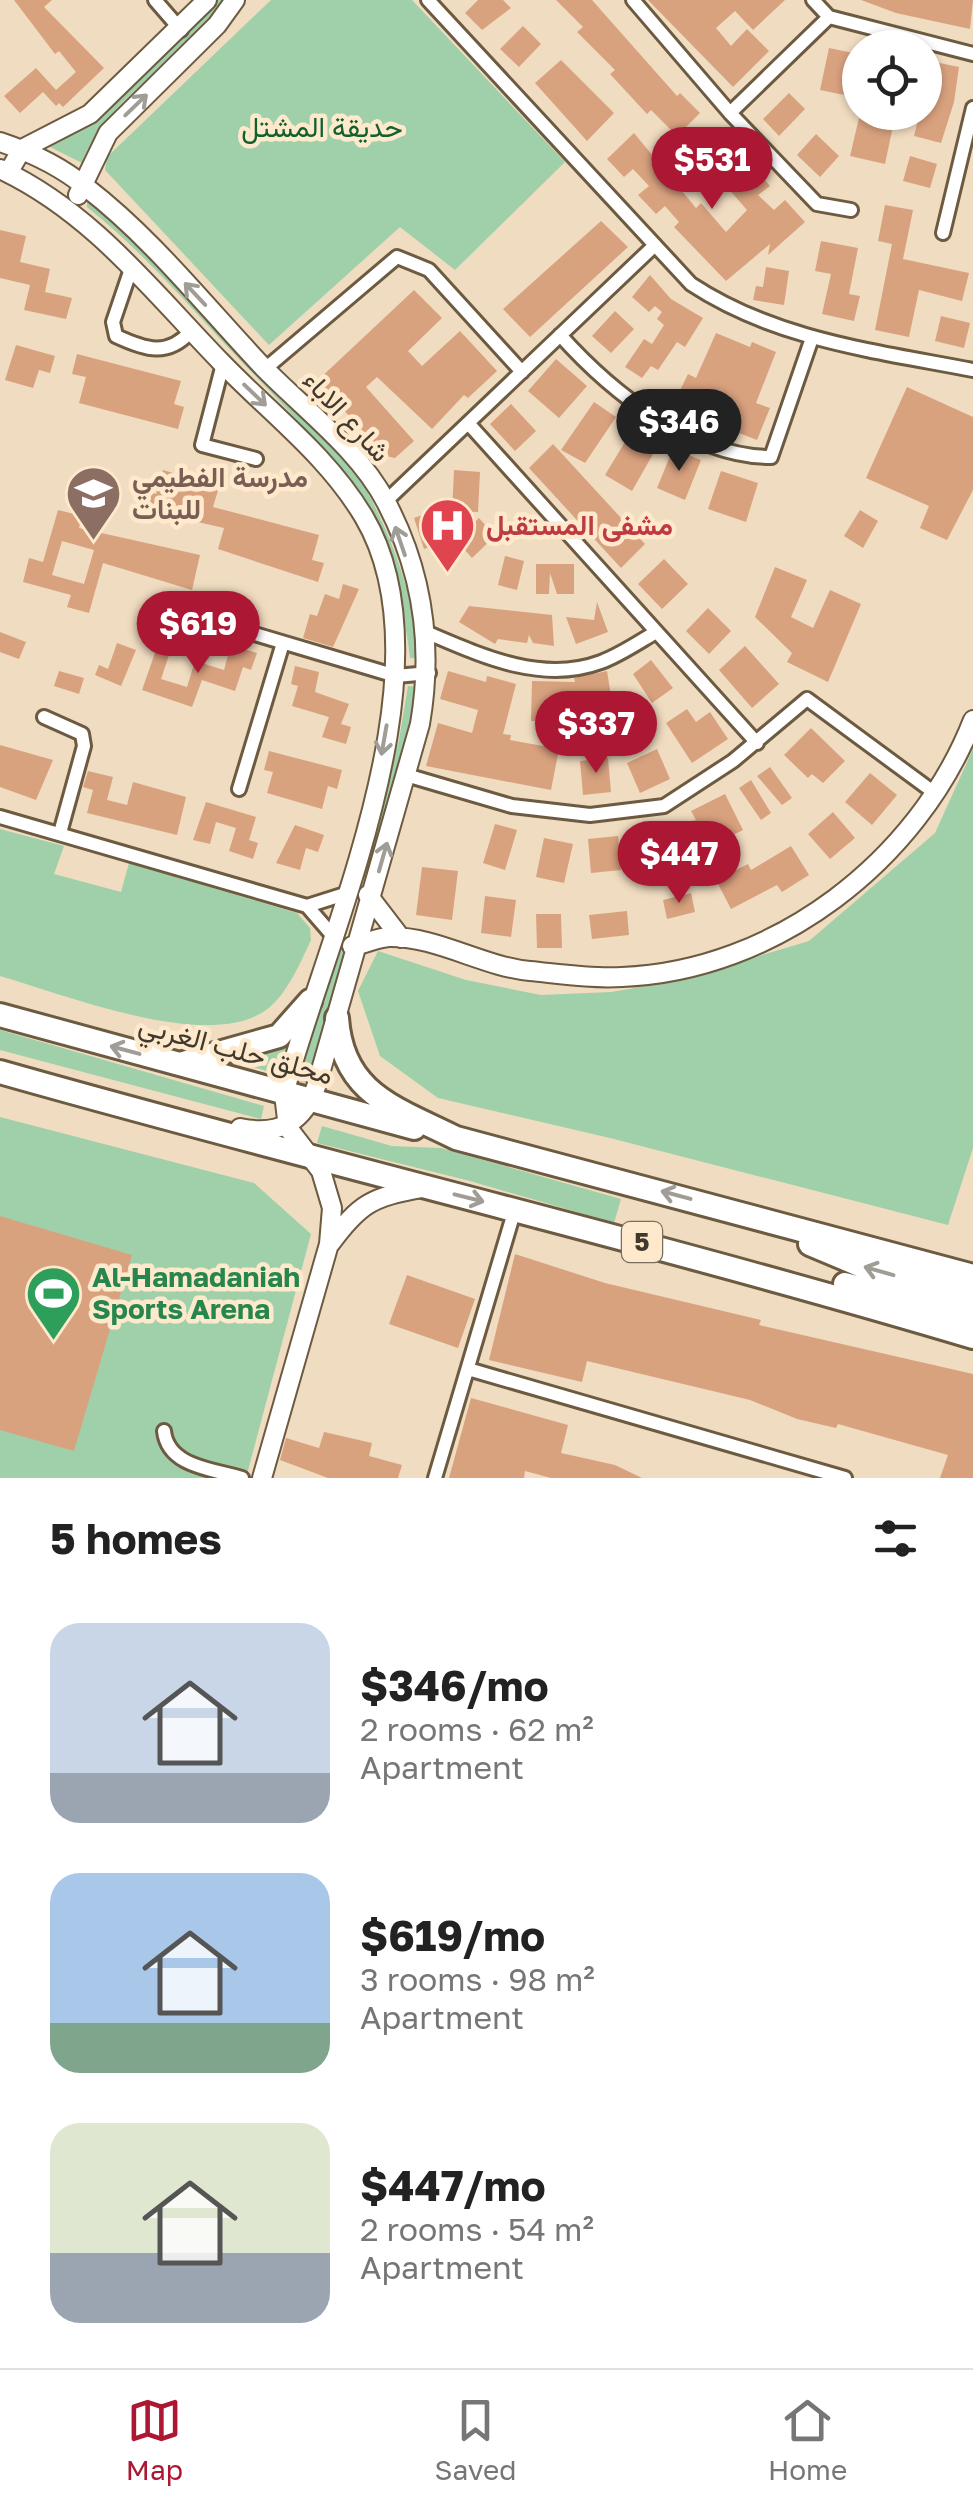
<!DOCTYPE html>
<meta charset="utf-8">
<style>
:root{--surface:#fff;--page:#f6f6f6;--text:#222;--muted:#767676;--line:#e0e0e0;--accent:#ac1733}
body{margin:0;font-family:"Golos Text",Vazirmatn,sans-serif;background:var(--page);color:var(--text);height:100vh;display:flex;flex-direction:column;font-size:38px;white-space:nowrap}
*{box-sizing:border-box;margin:0}
p{font-size:32px;color:var(--muted)}
.icon{flex:none;width:55px;height:55px;fill:none;stroke:currentColor;stroke-width:2;stroke-linecap:round;stroke-linejoin:round}
.map{position:relative;height:1478px;overflow:hidden}
.drawer{display:flex;flex-direction:column;background:var(--surface);flex:1}
.drawer>*{flex:none}
.controls{position:absolute;left:842px;top:30px;display:grid;gap:20px}
.controls a{display:grid;place-items:center;width:100px;height:100px;border-radius:50%;background:var(--surface);box-shadow:0 2px 8px #0004;font-size:50px}
.price{position:absolute;translate:-50% -85px;padding:0 22px;border-radius:35px;background:var(--accent);color:#fff;font-size:32px;line-height:65px;filter:drop-shadow(0 2px 5px #0008)}
.price::after{content:'';position:absolute;left:50%;top:60px;width:30px;height:22px;margin-left:-15px;background:inherit;clip-path:polygon(0 0,100% 0,50% 100%)}
.price.current{background:#222;color:#fff}
ul{padding:0;list-style:none}
li{display:flex;align-items:center;gap:30px;height:250px;padding:0 50px}
li span{display:grid;place-items:center;flex:none;width:280px;height:200px;border-radius:30px;color:#555}
li>.icon{margin-inline-start:auto}
span .icon{width:120px;height:120px;fill:#fffc;stroke-width:1}
li b{font-size:42px}
h2{display:flex;justify-content:space-between;align-items:center;height:120px;padding:0 50px;font-size:42px}
.tabs{display:flex;justify-content:space-around;align-items:center;height:140px;border-top:2px solid var(--line);background:var(--surface);font-size:28px;color:var(--muted)}
.tabs a{display:grid;justify-items:center;gap:5px}
.tabs .current{color:var(--accent)}
.map>svg:first-child{display:block}
</style>
<div class="map">
<svg width="973" height="1478" viewBox="0 0 973 1478">
<rect width="100%" height="100%" fill="#f0dcc0"/>
<!-- green -->
<path fill="#a0d0a9" d="M216,0H227C185,60 108,94 82,163L40,142L82,125Z
M271,0H412L565,162L455,270L400,227L269,345L105,170L107,157Z
M87,198L96,201L355,470C391,531 412,589 420,659L410,658C394,507 321,446 223,342C180,295 137,247 87,207Z
M408,686L419,687L368,879L359,877L399,740Z
M973,749V1148L948,1225L610,1138L438,1098L380,1056L358,991L378,951L466,980L541,995L611,992L672,982L809,941L935,833Z
M0,829L64,846L54,874L121,892L129,863L297,913L310,928L311,940C301,961 289,990 271,1006C216,1056 64,994 0,976Z
M336,950L348,953L310,1084L297,1081Z
M0,1030L264,1106L261,1119L0,1050Z
M290,1042L281,1075L239,1063Z
M0,1117L254,1183L311,1234L246,1478H0Z
M322,1126L392,1146L441,1148L621,1199L614,1223L470,1181L317,1143Z"/>
<!-- building -->
<path fill="#d9a27f" fill-rule="evenodd" d="M14,0H52L44,7L104,68L63,107L59,103L56,106L43,92L20,113L4,96L36,68L56,90L76,72L59,51L55,54Z
M478,0H503L511,8L482,30L465,13Z
M556,0H592L677,96L680,93L700,113L677,136L651,110L647,114L610,74L615,70L577,32L583,27Z
M648,0H785L753,30L735,11L716,28L731,46L747,29L769,51L733,87Z
M861,0H973L970,29L896,13Z
M523,26L541,44L519,67L500,49Z
M829,48L858,54L849,96L820,90Z
M561,60L614,113L587,141L535,83Z
M925,60L959,67L954,102L941,143L914,136L920,112H925Z
M789,93L805,109L779,136L763,119Z
M859,118L893,126L885,164L850,156Z
M716,129L736,151L709,176L689,154Z
M634,133L696,208L701,203L726,232L747,210L727,187L753,166L770,186L758,195L774,210L785,200L805,222L768,255L770,244L726,281L674,227L679,222L665,206L656,214L638,195L649,186L633,169L624,177L607,159Z
M816,134L839,156L820,177L797,155Z
M910,156L937,164L930,188L903,181Z
M885,205L913,210L903,259L969,273L962,301L919,290L909,337L875,330L892,244L878,241Z
M601,221L628,247L530,337L503,309Z
M0,230L26,236L20,262L50,269L45,292L72,298L66,319L24,310L30,285L0,278Z
M821,241L858,248L849,294L860,296L854,321L822,314L831,274L815,271Z
M766,267L789,271L784,305L753,300L756,286L763,287Z
M650,275L671,299L703,318L685,347L677,342L658,370L651,366L642,378L625,367L644,339L652,344L664,325L657,319L662,312L655,306L649,312L632,297Z
M414,290L442,318L408,351L422,366L460,331L497,371L468,398L464,395L432,429L377,377L366,387L414,441L395,458L386,456L317,381Z
M615,311L634,329L611,353L592,336Z
M941,316L970,323L964,348L935,341Z
M716,333L750,347L752,342L776,352L756,403L770,408L757,440L672,407L688,374L696,378Z
M16,345L55,356L50,373L39,370L33,388L5,380Z
M77,354L181,381L174,404L184,407L178,429L79,403L86,377L72,374Z
M556,359L587,386L559,418L528,391Z
M907,387L973,417V490L947,540L920,528L929,506L866,478Z
M594,402L616,417L585,463L561,450Z
M511,404L536,431L515,451L490,424Z
M631,432L657,447L632,491L605,475Z
M553,444L645,544L621,568L529,468Z
M673,449L701,460L685,500L657,488Z
M163,470L219,487L213,507L319,535L312,560L324,563L318,582L218,549L224,528L145,510L150,492L156,494Z
M454,470L480,472L478,512L452,511Z
M721,471L758,483L746,522L708,509Z
M58,510L82,516L79,528L200,555L192,590L103,563L89,613L67,607L71,595L23,582L29,558L43,562ZM62,541L94,550L84,584L52,575Z
M435,510L446,541L424,549L414,518Z
M860,510L878,521L863,548L844,536Z
M479,518L495,536L472,558L456,540Z
M505,556L524,561L517,590L498,585Z
M664,559L688,584L662,609L638,584Z
M536,564H574V594H557L550,573L549,594H536Z
M775,567L807,580L791,617L813,628L830,590L861,604L828,682L787,662L792,653L755,617Z
M343,584L359,589L333,647L303,638L310,614L317,616L325,594L339,599Z
M597,602L608,632L576,644L566,617L594,620Z
M469,606L552,615L554,646L533,643L529,635L527,643L498,639L495,644L459,622Z
M708,608L731,631L709,654L686,631Z
M0,632L26,642L19,659L0,652Z
M117,643L136,650L121,686L95,675L99,665L108,669Z
M231,645L257,653L251,670L243,667L235,691L202,680L192,707L142,690L156,650L169,655L161,679L187,687L195,661L224,670Z
M745,646L779,684L752,708L719,670Z
M651,660L673,688L652,703L633,674Z
M295,666L319,672L315,692L349,704L341,724L351,727L346,744L322,737L329,717L292,706L298,686L291,684Z
M59,671L84,678L79,694L54,686Z
M448,671L486,682L487,676L516,684L503,734L511,735L510,740L559,749L551,790L426,766L438,723L472,733L478,710L440,699Z
M607,671L617,732L613,733L603,710L604,719L582,723L579,705L560,704L559,722L531,721L532,681L575,682L574,678Z
M687,709L696,722L710,712L728,739L692,763L666,723Z
M811,728L845,761L823,783L812,774L808,778L784,755Z
M0,745L53,760L36,800L0,787Z
M657,749L670,779L640,793L627,763Z
M269,751L342,770L337,789L328,786L322,809L267,793L273,772L264,770Z
M608,758L611,792L583,795L580,761Z
M770,767L792,798L782,805L757,776Z
M88,771L113,777L107,800L127,805L133,782L186,797L177,835L87,813L93,790L83,787Z
M870,773L897,795L872,825L845,802Z
M751,780L771,813L761,820L739,788Z
M725,794L743,830L696,854V858L659,867L650,830L696,820L691,811Z
M206,802L256,817L249,840L258,843L253,859L229,851L236,828L216,822L210,844L193,840Z
M833,812L855,838L830,859L808,834Z
M495,824L517,830L505,870L483,863Z
M295,825L324,835L318,852L306,848L300,870L276,863Z
M618,836L621,870L591,873L588,839Z
M544,838L573,844L564,883L536,877Z
M791,846L809,875L782,892L777,885L731,909L716,880L748,864L751,870Z
M422,867L458,871L452,920L416,915Z
M691,893L695,912L667,919L663,900Z
M485,896L516,900L511,937L481,933Z
M627,911L629,935L592,939L589,915Z
M536,914H561L562,948H537Z
M0,1216L132,1255L74,1451L0,1430Z
M515,1254L605,1283L761,1320L759,1325L973,1374V1478H940L948,1455L838,1424L836,1428L797,1419L750,1400L587,1361L582,1382L489,1360Z
M407,1275L475,1299L458,1348L389,1324Z
M471,1398L568,1425L561,1453L615,1465L642,1478H551L525,1471L524,1478H449Z
M324,1432L372,1443L369,1456L402,1465L398,1478H328L280,1460L286,1438L319,1448Z"/>
<g fill="none" stroke-linecap="round" stroke-linejoin="round">
<defs>
<path id="street" d="M155,0L181,30
M428,0L691,284C776,340 875,351 973,370
M633,0L730,113L817,204L851,210
M813,0L829,17L973,54
M730,113L829,17
M943,233L973,108
M132,266L113,322L116,336C146,350 168,357 191,331
M560,335C611,392 692,457 771,457L812,338
M223,364L202,445L256,459
M265,369L397,257L429,270L522,372
M468,423L757,743
M386,501L655,245
M204,619L396,676L429,673
M428,633C482,656 542,684 601,662C620,655 639,642 656,632
M44,717L82,734L84,746L60,833
M406,775L512,806L590,815L664,806L733,761L807,699L936,794
M239,789L283,643
M0,817L307,906L333,936
M307,906L348,893
M468,1369L845,1478
M164,1431C168,1467 213,1469 242,1478
M435,1478L515,1209"/>
<path id="secondary" d="M0,142C30,152 63,168 87,188C153,239 206,307 263,367C304,409 359,450 386,502C423,572 433,648 420,724L317,1084C304,1123 279,1136 240,1128
M0,169C92,212 152,291 221,362C270,413 327,455 364,517C454,670 326,936 284,1094L288,1128L321,1171L332,1208L329,1244L262,1478
M8,173L22,149L90,114L207,0
M78,195L108,133L217,25L235,0
M368,895L401,938
M352,946C365,944 376,938 389,937C436,936 484,967 530,971C560,974 592,979 622,977C775,971 918,861 973,720
M330,1244C360,1203 372,1197 422,1188"/>
<path id="highway" d="M0,1015L414,1128
M337,1018C342,1094 396,1108 456,1138L973,1276
M183,1063L279,1036L310,1001
M0,1072C324,1164 651,1241 973,1337
M810,1244L862,1266L973,1298
M845,1284L973,1319"/>
</defs>
<!-- street casing -->
<use href="#street" stroke="#6c5a41" stroke-width="18"/>
<!-- secondary casing -->
<use href="#secondary" stroke="#6c5a41" stroke-width="22"/>
<!-- highway casing -->
<use href="#highway" stroke="#6c5a41" stroke-width="28"/>
<!-- street -->
<use href="#street" stroke="#fff" stroke-width="12"/>
<!-- secondary -->
<use href="#secondary" stroke="#fff" stroke-width="18"/>
<!-- highway -->
<use href="#highway" stroke="#fff" stroke-width="22"/>
</g>
<!-- one-way arrows -->
<defs><path id="oneway-shaft" d="M-6 0H5M1.5-3L5.5 0L1.5 3" fill="none" stroke-width="1.6" stroke-linecap="round" stroke-linejoin="round" transform="scale(2.5)"/></defs>
<g stroke="#a09c96">
<use href="#oneway-shaft" transform="translate(136 105) rotate(-44)"/>
<use href="#oneway-shaft" transform="translate(195 294) rotate(-133)"/>
<use href="#oneway-shaft" transform="translate(255 395) rotate(44)"/>
<use href="#oneway-shaft" transform="translate(400 541) rotate(-109)"/>
<use href="#oneway-shaft" transform="translate(384 740) rotate(100)"/>
<use href="#oneway-shaft" transform="translate(383 857) rotate(-74)"/>
<use href="#oneway-shaft" transform="translate(125 1050) rotate(-165)"/>
<use href="#oneway-shaft" transform="translate(676 1195) rotate(-165)"/>
<use href="#oneway-shaft" transform="translate(469 1198) rotate(14)"/>
<use href="#oneway-shaft" transform="translate(879 1271) rotate(-164)"/>
</g>
<!-- icons -->
<defs>
<symbol id="school-pin" viewBox="-11 -11 22 30"><path d="M0 17L-7.5 6A9.5 9.5 0 1 1 7.5 6Z" fill="#8d6e63" stroke="#fee9cc"/><path d="M0-5L7-2L0 1L-7-2ZM-4 1L0 2.5L4 1V4Q0 6-4 4Z" fill="#fff"/></symbol>
<symbol id="hospital-pin" viewBox="-11 -11 22 30"><path d="M0 17L-7.5 6A9.5 9.5 0 1 1 7.5 6Z" fill="#e0444e" stroke="#fee9cc"/><path d="M-5-5h3v3.5h4V-5h3V5h-3V1.5h-4V5h-3Z" fill="#fff"/></symbol>
<symbol id="stadium-pin" viewBox="-11 -11 22 30"><path d="M0 17L-7.5 6A9.5 9.5 0 1 1 7.5 6Z" fill="#2e9e5b" stroke="#fee9cc"/><path d="M0-5a6.5 5 0 1 0 0 10a6.5 5 0 1 0 0-10ZM-3.5-1.8h7v3.6h-7Z" fill="#fff"/></symbol>
</defs>
<g fill-rule="evenodd">
<use href="#school-pin" x="62" y="462" width="63" height="86"/>
<use href="#hospital-pin" x="416" y="494" width="63" height="86"/>
<use href="#stadium-pin" x="22" y="1262" width="63" height="86"/>
</g>
<g text-anchor="middle" stroke-width="9" stroke-linejoin="round" paint-order="stroke">
<!-- shield labels -->
<rect fill="#fee9cc" stroke="#7a6e5d" stroke-width="2.5" x="622" y="1222" width="40" height="40" rx="8"/>
<g font-size="25" font-weight="bold" fill="#41392e">
<text x="642" y="1251">5</text>
</g>
<!-- park labels -->
<g font-size="28" fill="#10612e" stroke="#fee9cc">
<text x="322" y="137">حديقة المشتل</text>
</g>
<!-- street labels -->
<g font-size="28" fill="#41392e" stroke="#fee9cc">
<text transform="translate(347 416) rotate(47)" y="10">شارع الاباء</text>
<text transform="translate(236 1049) rotate(15)" y="10">محلق حلب الغربي</text>
</g>
<!-- education labels -->
<g font-size="28" font-weight="bold" fill="#785e54" stroke="#fee9cc" text-anchor="start">
<text x="132" y="487">مدرسة الفطيمي<tspan x="132" dy="32">للبنات</tspan></text>
</g>
<!-- health labels -->
<g font-size="28" font-weight="bold" fill="#be3a42" stroke="#fee9cc" text-anchor="start">
<text x="486" y="535">مشفى المستقبل</text>
</g>
<!-- leisure labels -->
<g font-size="28" font-weight="bold" fill="#27864d" stroke="#fee9cc" text-anchor="start">
<text x="92" y="1287">Al-Hamadaniah<tspan x="92" dy="32">Sports Arena</tspan></text>
</g>
</g>
</svg>
<div class="controls">
<a><svg class="icon" aria-label="locate" viewBox="0 0 24 24"><circle cx="12" cy="12" r="6"/><path d="M12 2v4M12 18v4M2 12h4M18 12h4"/></svg></a>
</div>
<b class="price" style="left:712px;top:212px">$531</b>
<b class="price current" style="left:679px;top:474px">$346</b>
<b class="price" style="left:198px;top:676px">$619</b>
<b class="price" style="left:596px;top:776px">$337</b>
<b class="price" style="left:679px;top:906px">$447</b>
</div>
<section class="drawer">
<h2>5 homes<svg class="icon" aria-label="filters" viewBox="0 0 24 24"><path d="M4 7h16M4 17h16"/><circle cx="9" cy="7" r="2"/><circle cx="15" cy="17" r="2"/></svg></h2>
<ul>
<li><span style="background:linear-gradient(#c9d6e8 75%,#9aa5b1 0)"><svg class="icon" aria-label="home" viewBox="0 0 24 24"><path d="M3 11l9-7 9 7M6 9v11h12V9"/></svg></span><div><b>$346/mo</b><p>2 rooms · 62 m²</p><p>Apartment</p></div></li>
<li><span style="background:linear-gradient(#a9c7e8 75%,#7fa58c 0)"><svg class="icon" aria-label="home" viewBox="0 0 24 24"><path d="M3 11l9-7 9 7M6 9v11h12V9"/></svg></span><div><b>$619/mo</b><p>3 rooms · 98 m²</p><p>Apartment</p></div></li>
<li><span style="background:linear-gradient(#dfe7d0 65%,#9aa5b1 0)"><svg class="icon" aria-label="home" viewBox="0 0 24 24"><path d="M3 11l9-7 9 7M6 9v11h12V9"/></svg></span><div><b>$447/mo</b><p>2 rooms · 54 m²</p><p>Apartment</p></div></li>
</ul>
</section>
<nav class="tabs">
<a class="current"><svg class="icon" aria-label="map" viewBox="0 0 24 24"><path d="M3 6l6-2 6 2 6-2v14l-6 2-6-2-6 2zM9 4v14M15 6v14"/></svg>Map</a>
<a><svg class="icon" aria-label="saved" viewBox="0 0 24 24"><path d="M7 4h10v16l-5-4-5 4z"/></svg>Saved</a>
<a><svg class="icon" aria-label="home" viewBox="0 0 24 24"><path d="M3 11l9-7 9 7M6 9v11h12V9"/></svg>Home</a>
</nav>
